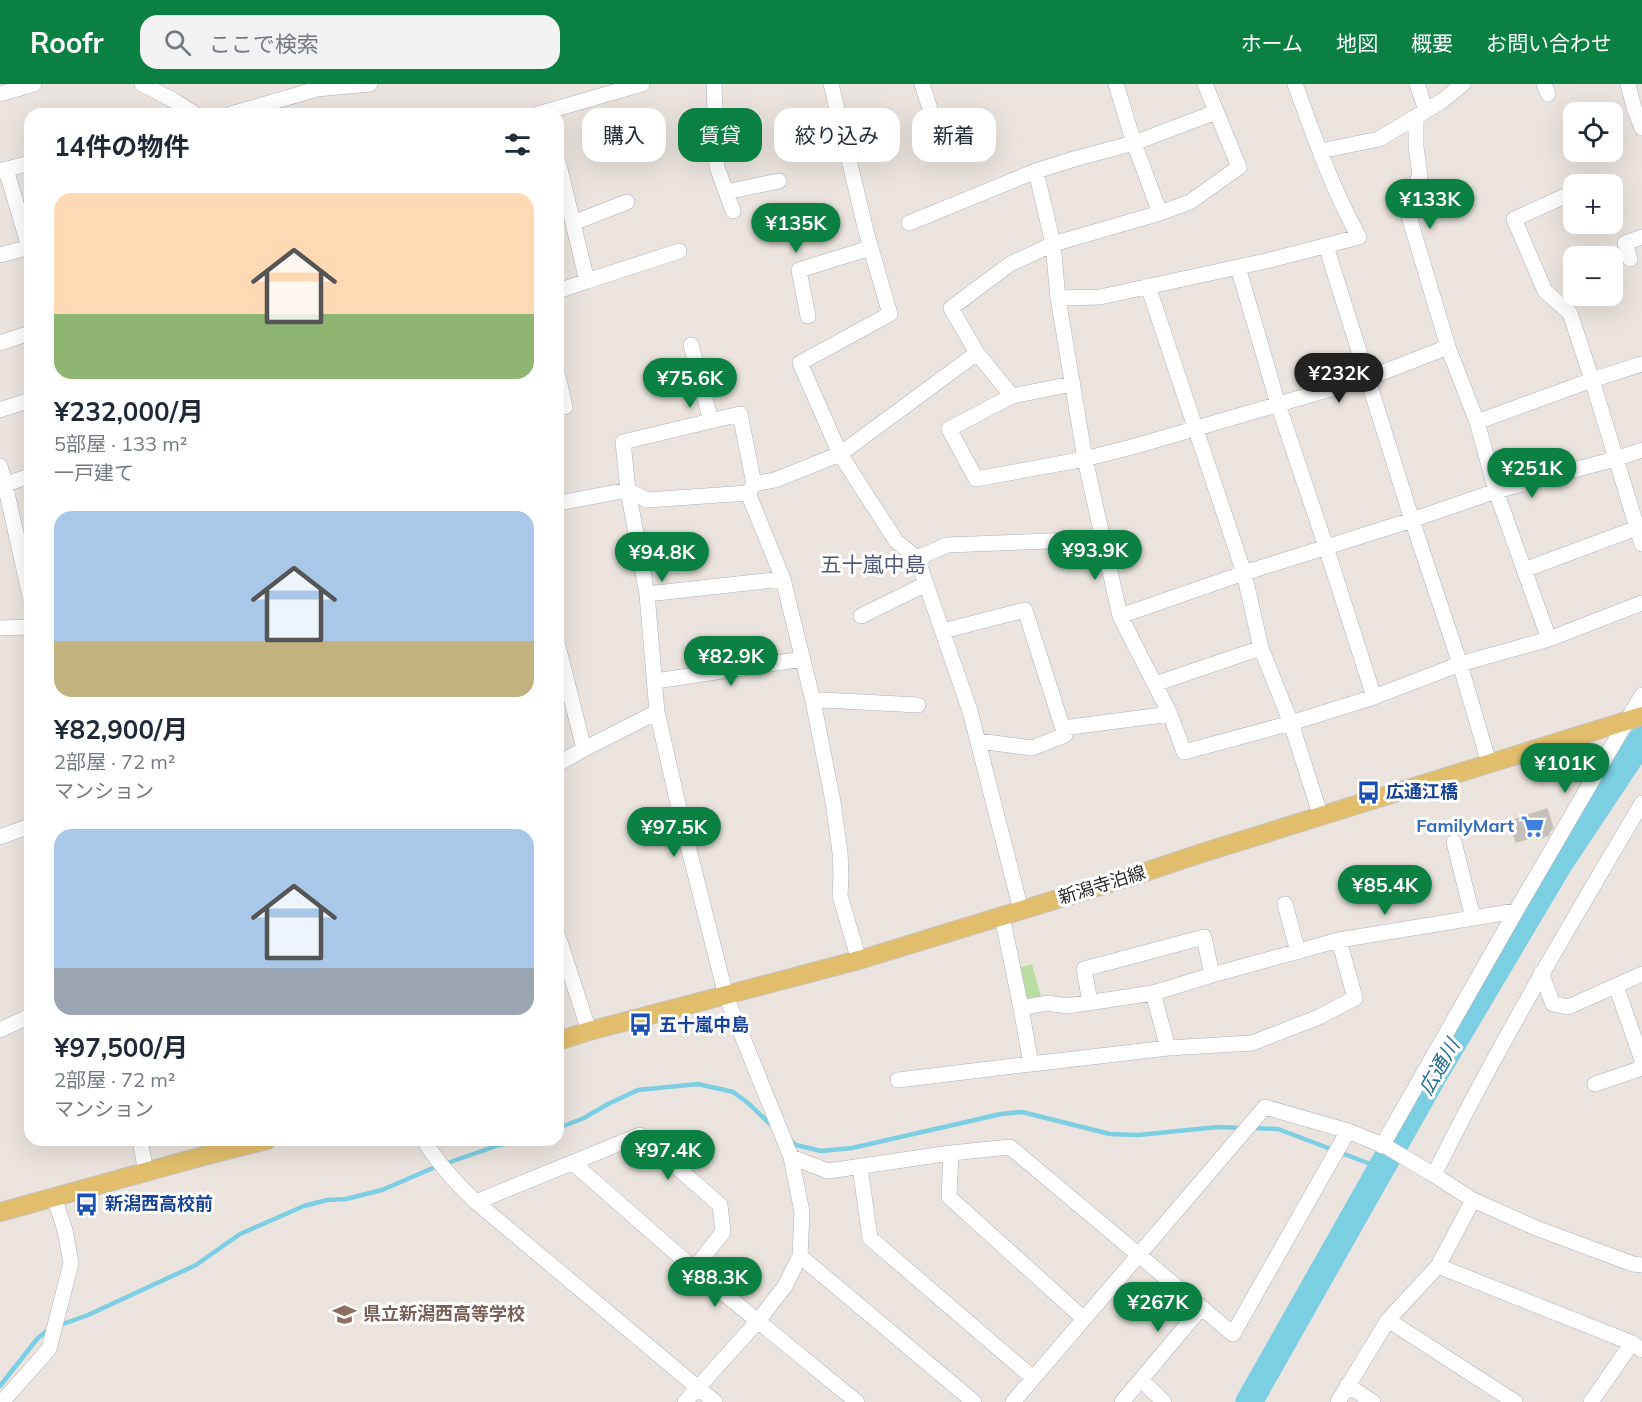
<!DOCTYPE html>
<html lang="ja">
<meta charset="utf-8">
<style>
:root{--surface:#fff;--page:#f2f2f3;--text:#1f2937;--muted:#747a83;--accent:#0b8043}
body{margin:0;font-family:Mulish,"Noto Sans JP",sans-serif;background:var(--page);color:var(--text);height:100vh;display:flex;flex-direction:column;font-size:22px;white-space:nowrap}
*{box-sizing:border-box;margin:0}
p{font-size:20px;color:var(--muted)}
.icon{flex:none;width:33px;height:33px;fill:none;stroke:currentColor;stroke-width:2;stroke-linecap:round;stroke-linejoin:round}
.map{position:relative;flex:1;overflow:hidden}
.panel{position:absolute;left:24px;top:24px;width:540px;height:1038px;display:flex;flex-direction:column;background:var(--surface);border-radius:18px;box-shadow:0 6px 24px #0002}
.panel>*{flex:none}
.guide{position:absolute;left:582px;top:24px;width:570px;height:54px;display:flex;gap:12px}
.fabs{position:absolute;left:1563px;top:18px;display:grid;gap:12px}
.fabs a{display:grid;place-items:center;width:60px;height:60px;border-radius:12px;background:var(--surface);box-shadow:0 6px 24px #0002;font-size:30px}
.price{position:absolute;translate:-50% -51px;padding:0 14px;border-radius:21px;background:var(--accent);color:#fff;font-size:20px;line-height:39px;filter:drop-shadow(0 2px 3px #0008)}
.price::after{content:'';position:absolute;left:50%;top:36px;width:18px;height:14px;margin-left:-9px;background:inherit;clip-path:polygon(0 0,100% 0,50% 100%)}
.price.on{background:#222;color:#fff}
ul{padding:0;list-style:none}
li{display:grid;align-content:center;gap:12px;height:318px;padding:0 30px}
li span{display:grid;place-items:center;height:186px;border-radius:18px;color:#555}
li>.icon{margin-inline-start:auto}
span .icon{width:108px;height:108px;fill:#fffc;stroke-width:1}
li b{font-size:26px}
h2{display:flex;justify-content:space-between;align-items:center;height:72px;padding:0 30px;font-size:26px}
.tag{padding:0 21px;border-radius:18px;background:var(--surface);box-shadow:0 6px 24px #0002;font-size:21px;line-height:54px}
.tag.on{background:var(--accent);color:#fff}
header{display:flex;align-items:center;gap:36px;box-sizing:border-box;height:84px;padding:0 30px;background:var(--accent);color:#fff}
header strong{font-size:28px}
nav{display:flex;gap:33px;margin-inline-start:auto;font-size:21px}
.search{width:420px;height:54px;background:var(--page);display:flex;align-items:center;gap:15px;box-sizing:border-box;padding:0 21px;border-radius:18px;color:var(--muted);font-size:22px}
.map>svg:first-child{display:block}
</style>
<header>
<strong>Roofr</strong>
<div class="search"><svg class="icon" aria-label="search" viewBox="0 0 24 24"><circle cx="10" cy="10" r="6"/><path d="M15 15l6 6"/></svg>ここで検索</div>
<nav><a>ホーム</a><a>地図</a><a>概要</a><a>お問い合わせ</a></nav>
</header>
<div class="map">
<svg width="1642" height="1318" viewBox="0 0 1642 1318">
<rect width="100%" height="100%" fill="#ebe4de"/>
<!-- green -->
<path fill="#b9dca0" d="M1032,880L1041,913L1026,914L1018,884Z"/>
<g fill="none" stroke-linecap="round" stroke-linejoin="round">
<!-- stream -->
<path stroke="#7ccee2" stroke-width="4.5" d="M558,1044L584,1034L608,1020L638,1006L698,1000L733,1008L748,1019L775,1045
M1252,1044L1278,1045L1381,1084
M791,1057L796,1061L821,1067L852,1064L1001,1030L1022,1028L1110,1050L1138,1051L1218,1043L1244,1044
M60,1241L88,1231L196,1181L240,1150L304,1122L327,1116L346,1115L382,1106L433,1084L499,1061L526,1056
M0,1302L37,1255L49,1245"/>
<!-- river -->
<path stroke="#7ccee2" stroke-width="27" d="M1249,1318L1434,991L1559,780L1642,655"/>
</g>
<!-- building -->
<path fill="#c4bfb9" stroke="#c6c0b8" stroke-width="1.5" d="M1547,725L1553,744L1549,748V751L1537,755L1536,752L1516,758L1510,737Z"/>
<g fill="none" stroke-linecap="round" stroke-linejoin="round">
<defs>
<path id="minor" d="M142,0L173,16L195,30
M714,0L717,83L733,127
M831,0L866,147L890,230L800,279L840,370L896,457L917,474L947,461L1103,455
M922,0L931,28
M1116,0L1134,59L1074,75L1036,87L1053,160L1058,214L1085,375L1120,532L1170,630L1184,668L1291,639L1374,613L1460,580L1549,555L1496,407L1477,338
M1205,0L1239,83L1190,118L1160,129L1134,59L1216,28
M1417,0L1426,27
M1544,0L1548,10
M1628,0L1634,24L1642,44
M0,10L34,0
M231,30L317,5L370,0
M538,30L642,0
M1416,33V63L1420,92L1405,119L1448,263
M1320,67L1379,55L1442,17L1463,0
M558,77L587,197L558,207
M6,85L29,163
M0,87L30,79
M726,108L779,97
M1160,129L1053,160L1010,180L951,224L977,269L1012,312L949,345L976,395L1085,375L1139,361L1368,294L1448,263L1477,338L1592,296L1570,229L1545,207L1514,135L1574,108
M573,139L627,118
M909,139L1036,87
M1326,162L1412,436L1460,580L1489,679
M0,171L30,163
M1630,175L1625,159L1642,153
M1238,183L1278,320L1326,463L1374,613
M587,197L679,167
M1148,202L1244,489L1261,564L1155,600
M1058,214L1100,213L1266,177L1359,153C1332,104 1314,52 1295,0
M808,232L799,186L870,164
M0,259L30,249
M691,261L711,337
M1642,280L1592,296L1642,460
M558,292L565,323
M1012,312L1073,300
M0,326L30,316
M0,382L5,400L30,512
M0,402L30,392
M748,409L783,495L813,617L833,718L840,768L841,792L840,812L859,876
M748,409L754,400L775,396L840,370L977,269
M558,419L628,406L647,416L748,409
M917,474L970,627L1021,826
M1524,486L1642,442
M647,510L783,495
M861,532L926,500
M1120,532L1244,489L1412,436L1496,407L1615,375L1642,366
M0,544L30,543
M943,547L1025,526L1065,651L1032,664L978,657
M1549,555L1642,519
M558,562L584,665
M1261,564L1291,639L1321,733
M655,597L803,575
M813,617L823,616L918,621
M1063,644L1170,630
M558,680L584,665L657,628
M0,753L30,742
M1454,758L1473,834
M1285,820L1298,868
M1516,827L1642,611
M1002,832L1021,924L1047,919L1067,922L1153,909L1212,891L1339,856L1516,827L1382,1062
M558,852L589,947
M1541,889L1553,920L1568,923L1642,890
M1616,902L1642,976
M1153,909L1168,964L1252,959L1319,933L1355,914L1339,856
M1090,918L1084,885L1204,853L1212,891
M1021,924L1031,980L1168,964
M0,946L30,932
M898,996L1031,980
M1595,1000L1642,984
M140,1056L146,1089
M424,1056C438,1080 456,1099 476,1118L715,1318
M951,1069L949,1113L1083,1234
M791,1073L828,1087L951,1069L1010,1063L1233,1250L1348,1047
M573,1079L694,1185L857,1318
M860,1083L870,1154L1033,1294
M1434,1091C1497,963 1570,841 1642,719
M476,1118L640,1051L720,1121L723,1148L694,1185
M800,1172L974,1318
M1438,1182L1632,1259L1642,1266
M1388,1236L1515,1318
M1141,1296L1164,1318
M1347,1301L1373,1318
M2,1318L49,1265L71,1179L65,1146L54,1113
M685,1318L758,1237L785,1202L800,1172L802,1128L791,1073L726,912L684,746L657,628L647,510L628,406L623,358L740,330L754,400
M1013,1318L1265,1023L1348,1047L1387,1063L1434,1091L1473,1116L1536,1144L1633,1180L1642,1181
M1122,1318L1201,1224
M1338,1318L1388,1236L1438,1182L1473,1116
M1591,1318L1632,1259"/>
<path id="major" d="M558,957L589,947L859,876L1133,792L1202,769L1642,632
M0,1128L196,1074L267,1056"/>
</defs>
<!-- minor casing -->
<use href="#minor" stroke="#aeb1ba" stroke-width="16"/>
<!-- major casing -->
<use href="#major" stroke="#c3c3c3" stroke-width="20"/>
<!-- minor -->
<use href="#minor" stroke="#fff" stroke-width="15"/>
<!-- major -->
<use href="#major" stroke="#e2be6c" stroke-width="18"/>
</g>
<!-- icons -->
<defs>
<symbol id="bus-bare" viewBox="-9 -9 18 18"><path d="M-5-6H5V4H4V6H2V4H-2V6H-4V4H-5ZM-3.5-4V0h7V-4ZM-3.5 1.2v1.5H-2V1.2ZM2 1.2v1.5H3.5V1.2Z" fill="#1a4fb4" stroke="#fff" stroke-width="2.5" paint-order="stroke"/></symbol>
<symbol id="supermarket-bare" viewBox="-9 -9 18 18"><path d="M-6-5.5h2.5l.6 2H6L4.5 2H-2.5L-4.4-4H-6ZM-1.5 3.2a1.3 1.3 0 1 0 .1 0ZM3 3.2a1.3 1.3 0 1 0 .1 0Z" fill="#3f7fe0" stroke="#fff" stroke-width="2.5" paint-order="stroke"/></symbol>
<symbol id="school-bare" viewBox="-9 -9 18 18"><path d="M0-5L7-2L0 1L-7-2ZM-4 1L0 2.5L4 1V4Q0 6-4 4Z" fill="#8d6e63" stroke="#fff" stroke-width="2.5" paint-order="stroke"/></symbol>
</defs>
<g fill-rule="evenodd">
<use href="#bus-bare" x="1352" y="692" width="33" height="33"/>
<use href="#supermarket-bare" x="1516" y="726" width="33" height="33"/>
<use href="#bus-bare" x="624" y="924" width="33" height="33"/>
<use href="#bus-bare" x="70" y="1104" width="33" height="33"/>
<use href="#school-bare" x="328" y="1214" width="33" height="33"/>
</g>
<g text-anchor="middle" stroke-width="6" stroke-linejoin="round" paint-order="stroke">
<!-- transit labels -->
<g font-size="18" font-weight="bold" fill="#164399" stroke="#fff" text-anchor="start">
<text x="1386" y="714">広通江橋</text>
<text x="659" y="947">五十嵐中島</text>
<text x="105" y="1126">新潟西高校前</text>
</g>
<!-- shop labels -->
<g font-size="18" font-weight="bold" fill="#366cbe" stroke="#fff" text-anchor="end">
<text x="1514" y="748">FamilyMart</text>
</g>
<!-- street labels -->
<g font-size="18" fill="#2a2a2a" stroke="#fff">
<text transform="translate(1102 801) rotate(-17)" y="6">新潟寺泊線</text>
</g>
<!-- education labels -->
<g font-size="18" font-weight="bold" fill="#785e54" stroke="#fff" text-anchor="start">
<text x="363" y="1236">県立新潟西高等学校</text>
</g>
<!-- water labels -->
<g font-size="20" font-style="italic" fill="#1b6e8e" stroke="#fff">
<text transform="translate(1439 983) rotate(-60)" y="7">広通川</text>
</g>
<!-- quarter labels -->
<g font-size="21" fill="#4f5977" stroke="#fff">
<text x="873" y="488">五十嵐中島</text>
</g>
</g>
</svg>
<div class="fabs">
<a><svg class="icon" aria-label="locate" viewBox="0 0 24 24"><circle cx="12" cy="12" r="6"/><path d="M12 2v4M12 18v4M2 12h4M18 12h4"/></svg></a>
<a>+</a>
<a>−</a>
</div>
<b class="price" style="left:1430px;top:146px">¥133K</b>
<b class="price" style="left:796px;top:170px">¥135K</b>
<b class="price on" style="left:1339px;top:320px">¥232K</b>
<b class="price" style="left:690px;top:325px">¥75.6K</b>
<b class="price" style="left:1532px;top:415px">¥251K</b>
<b class="price" style="left:1095px;top:497px">¥93.9K</b>
<b class="price" style="left:662px;top:499px">¥94.8K</b>
<b class="price" style="left:731px;top:603px">¥82.9K</b>
<b class="price" style="left:1565px;top:710px">¥101K</b>
<b class="price" style="left:674px;top:774px">¥97.5K</b>
<b class="price" style="left:1385px;top:832px">¥85.4K</b>
<b class="price" style="left:668px;top:1097px">¥97.4K</b>
<b class="price" style="left:715px;top:1224px">¥88.3K</b>
<b class="price" style="left:1158px;top:1249px">¥267K</b>
<div class="guide">
<a class="tag">購入</a>
<a class="tag on">賃貸</a>
<a class="tag">絞り込み</a>
<a class="tag">新着</a>
</div>
<section class="panel">
<h2>14件の物件<svg class="icon" aria-label="filters" viewBox="0 0 24 24"><path d="M4 7h16M4 17h16"/><circle cx="9" cy="7" r="2"/><circle cx="15" cy="17" r="2"/></svg></h2>
<ul>
<li><span style="background:linear-gradient(#ffd9b3 65%,#8fb573 0)"><svg class="icon" aria-label="home" viewBox="0 0 24 24"><path d="M3 11l9-7 9 7M6 9v11h12V9"/></svg></span><div><b>¥232,000/月</b><p>5部屋 · 133 m²</p><p>一戸建て</p></div></li>
<li><span style="background:linear-gradient(#a9c7e8 70%,#c2b280 0)"><svg class="icon" aria-label="home" viewBox="0 0 24 24"><path d="M3 11l9-7 9 7M6 9v11h12V9"/></svg></span><div><b>¥82,900/月</b><p>2部屋 · 72 m²</p><p>マンション</p></div></li>
<li><span style="background:linear-gradient(#a9c7e8 75%,#9aa5b1 0)"><svg class="icon" aria-label="home" viewBox="0 0 24 24"><path d="M3 11l9-7 9 7M6 9v11h12V9"/></svg></span><div><b>¥97,500/月</b><p>2部屋 · 72 m²</p><p>マンション</p></div></li>
</ul>
</section>
</div>
